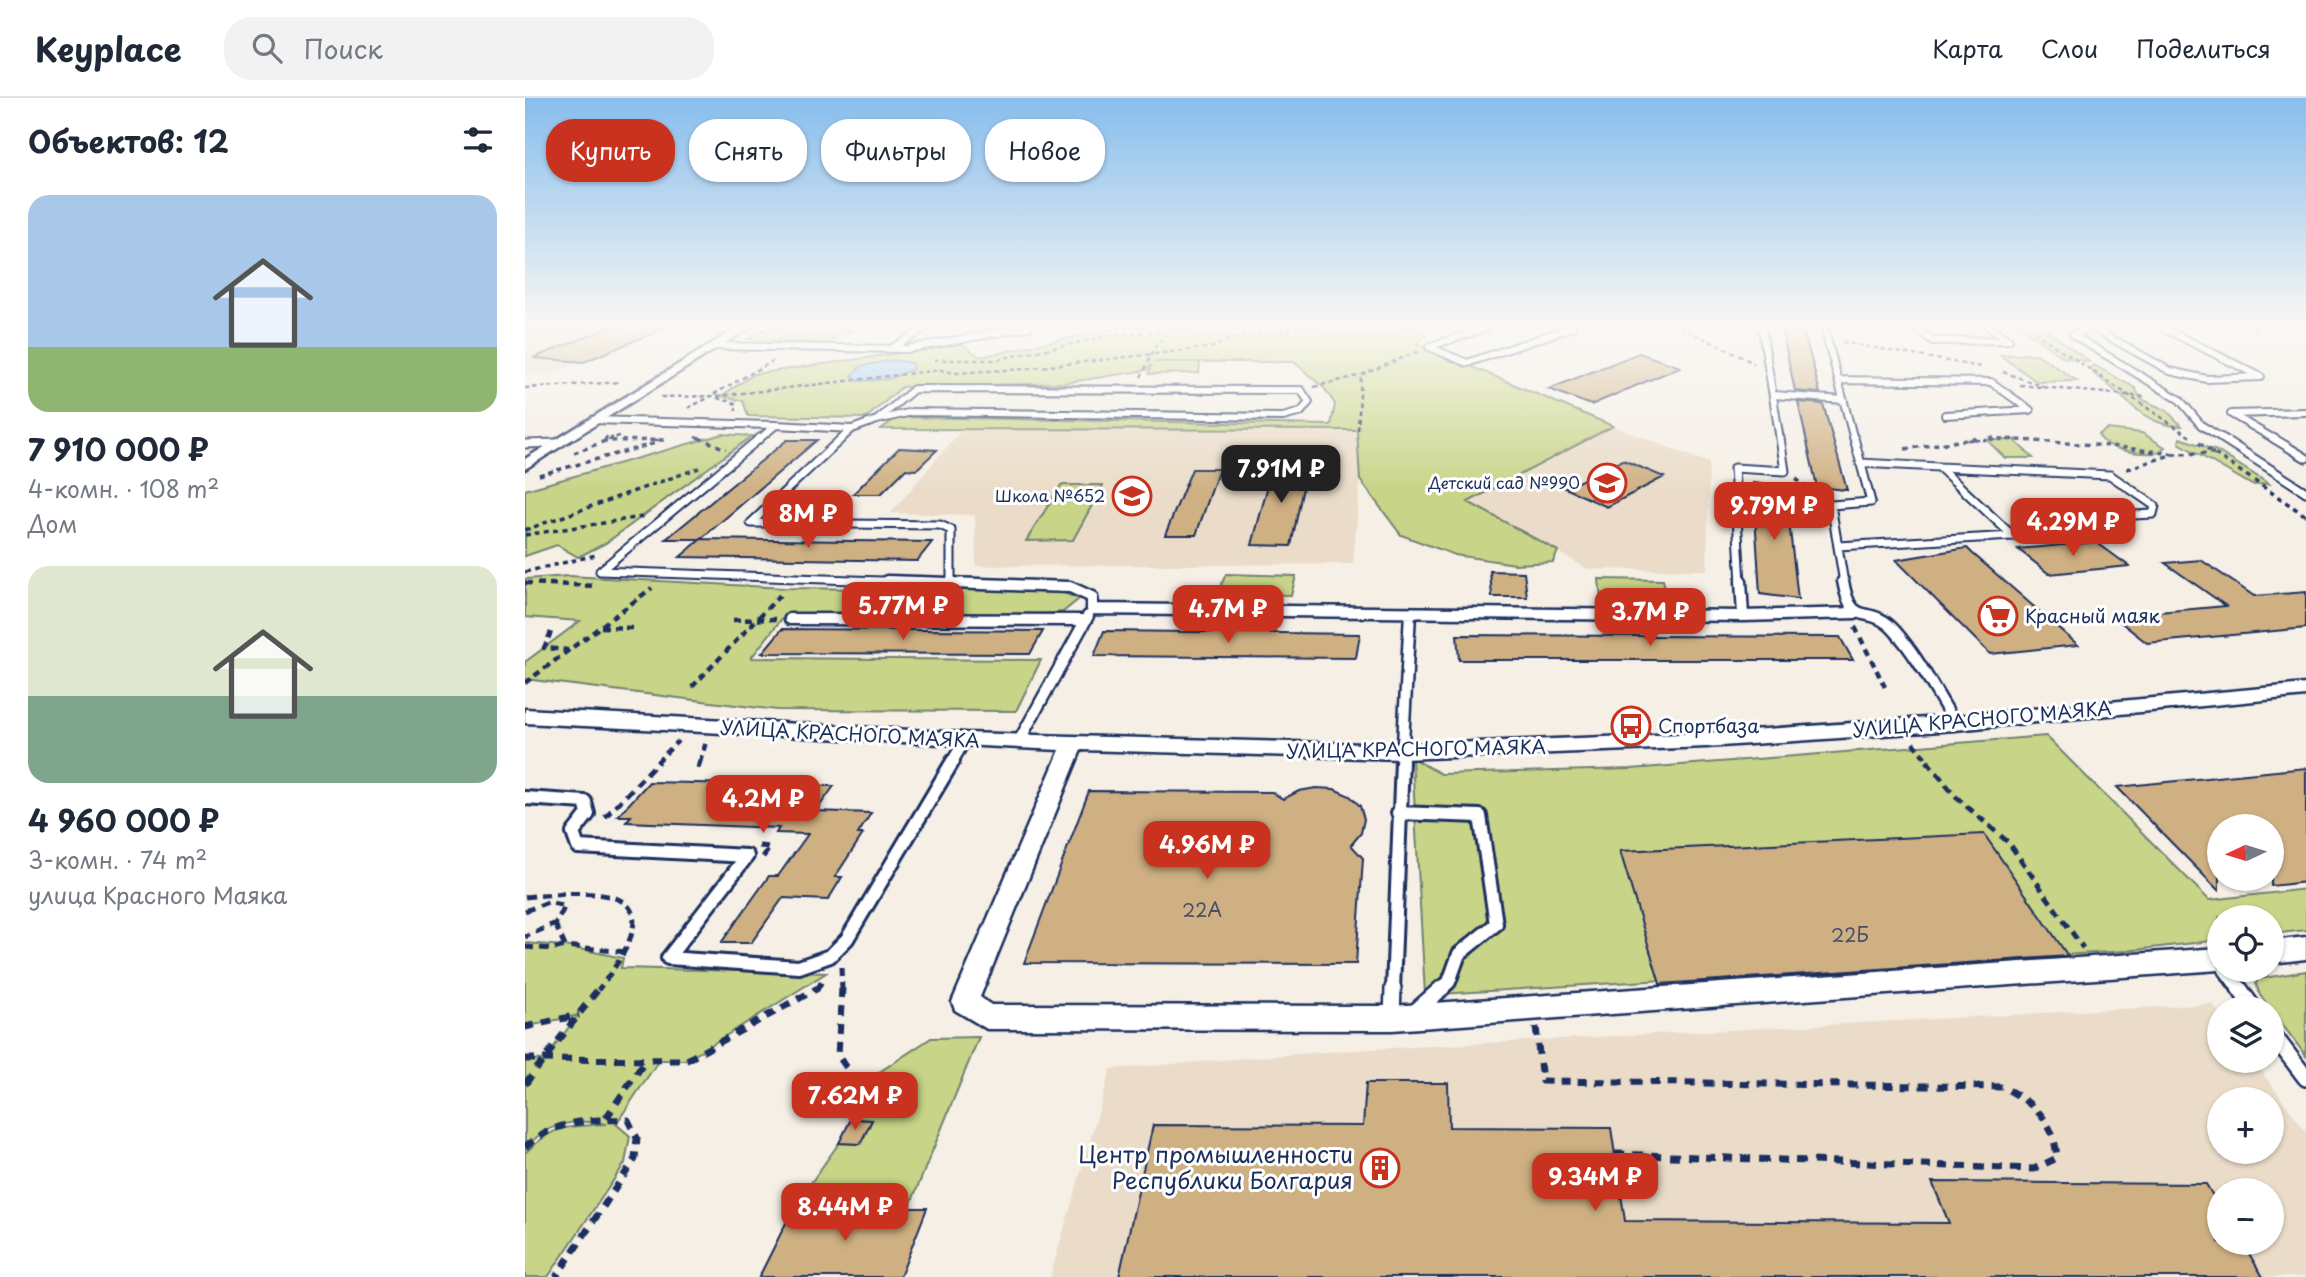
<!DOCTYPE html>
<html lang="ru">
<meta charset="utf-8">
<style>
:root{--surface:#fff;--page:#f2f2f3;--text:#1f2937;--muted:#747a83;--line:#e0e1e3;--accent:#c8321e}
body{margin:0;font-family:"Playpen Sans",sans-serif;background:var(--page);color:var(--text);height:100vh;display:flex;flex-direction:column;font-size:26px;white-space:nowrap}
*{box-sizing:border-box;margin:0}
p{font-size:23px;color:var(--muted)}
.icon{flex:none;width:38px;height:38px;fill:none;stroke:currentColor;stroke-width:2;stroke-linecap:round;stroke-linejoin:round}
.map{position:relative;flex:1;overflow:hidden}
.panel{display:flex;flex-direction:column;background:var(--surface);width:525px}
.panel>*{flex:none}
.hud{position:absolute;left:21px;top:21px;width:665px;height:63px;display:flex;gap:14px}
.needle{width:46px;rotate:266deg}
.buttons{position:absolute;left:1682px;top:716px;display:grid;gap:14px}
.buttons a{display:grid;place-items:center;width:77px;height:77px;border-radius:50%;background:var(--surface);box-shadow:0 2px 5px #0004;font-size:35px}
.price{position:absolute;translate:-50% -60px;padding:0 16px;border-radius:14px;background:var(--accent);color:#fff;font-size:23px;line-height:46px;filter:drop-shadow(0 2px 4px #0008)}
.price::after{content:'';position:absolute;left:50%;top:42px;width:21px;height:16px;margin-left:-10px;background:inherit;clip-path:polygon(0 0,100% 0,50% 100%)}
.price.active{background:#222;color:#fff}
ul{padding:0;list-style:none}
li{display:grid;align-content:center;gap:14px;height:371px;padding:0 28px}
li span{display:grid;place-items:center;height:217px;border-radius:21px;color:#555}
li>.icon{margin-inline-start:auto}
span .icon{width:126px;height:126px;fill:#fffc;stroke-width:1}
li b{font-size:30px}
h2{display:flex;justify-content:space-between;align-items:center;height:84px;padding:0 28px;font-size:30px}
.chip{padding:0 24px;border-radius:28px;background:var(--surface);box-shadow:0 2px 5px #0004;font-size:24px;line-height:63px}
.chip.active{background:var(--accent);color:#fff}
header{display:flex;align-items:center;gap:42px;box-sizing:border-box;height:98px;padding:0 35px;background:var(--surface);border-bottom:2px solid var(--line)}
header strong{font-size:33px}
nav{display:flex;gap:38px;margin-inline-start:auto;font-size:24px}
.search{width:490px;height:63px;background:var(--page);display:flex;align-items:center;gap:18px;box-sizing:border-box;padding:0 24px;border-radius:28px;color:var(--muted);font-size:26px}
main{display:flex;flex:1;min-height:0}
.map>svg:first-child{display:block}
</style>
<header>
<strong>Keyplace</strong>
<div class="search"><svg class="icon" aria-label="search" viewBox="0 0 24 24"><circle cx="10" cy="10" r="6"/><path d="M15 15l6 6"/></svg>Поиск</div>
<nav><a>Карта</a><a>Слои</a><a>Поделиться</a></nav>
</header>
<main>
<section class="panel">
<h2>Объектов: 12<svg class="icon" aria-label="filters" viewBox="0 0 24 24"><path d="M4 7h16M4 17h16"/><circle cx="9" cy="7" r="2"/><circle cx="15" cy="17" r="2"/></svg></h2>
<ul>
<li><span style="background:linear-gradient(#a9c7e8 70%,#8fb573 0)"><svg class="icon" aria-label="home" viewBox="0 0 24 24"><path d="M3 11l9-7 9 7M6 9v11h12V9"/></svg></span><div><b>7 910 000 ₽</b><p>4-комн. · 108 m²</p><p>Дом</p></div></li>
<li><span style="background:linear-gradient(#dfe7d0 60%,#7fa58c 0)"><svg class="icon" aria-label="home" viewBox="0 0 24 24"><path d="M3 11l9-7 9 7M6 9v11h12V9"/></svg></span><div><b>4 960 000 ₽</b><p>3-комн. · 74 m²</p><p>улица Красного Маяка</p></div></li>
</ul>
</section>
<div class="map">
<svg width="1781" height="1179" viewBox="0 0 1781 1179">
<rect width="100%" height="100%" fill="#f5efe6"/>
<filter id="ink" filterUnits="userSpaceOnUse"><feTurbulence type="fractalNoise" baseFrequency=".0143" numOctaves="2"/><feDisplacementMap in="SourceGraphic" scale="14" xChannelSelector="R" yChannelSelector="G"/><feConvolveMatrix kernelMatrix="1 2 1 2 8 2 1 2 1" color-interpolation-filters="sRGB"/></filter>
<g filter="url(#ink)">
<!-- built -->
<path fill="#eadcc8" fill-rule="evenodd" d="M0,229H137L29,276L0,275Z
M1088,328L1184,365L1182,472L1063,471L943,404Z
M437,331L833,332L835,382L828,466L451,468L450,417L366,415Z
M1687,906L1694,915V962L1729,963L1781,1034V1179H525L586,971L812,953ZM1694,1001H1746V1054H1694ZM1694,1092H1746V1144H1694Z"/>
<!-- green -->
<path fill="#c8d487" stroke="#728272" stroke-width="2" d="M244,229H328L301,246L222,241Z
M596,229H892L902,237L892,246L1088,328L943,404L1033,453L1028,464L990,466L930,457L876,437L835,382L832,332L356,331L373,319L806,327L810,306L799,290L769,264H629H675L674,275L624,276L626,266L622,272L539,285L377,289L341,320L223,318L218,303L196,298L229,276L437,246L455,259Z
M1495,229H1517L1565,264L1538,259Z
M1512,256L1552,283L1512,284L1475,257Z
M1569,267L1610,290L1616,301L1641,312L1657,328C1619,330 1598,295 1569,276L1565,270Z
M1582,331L1617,335L1640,349L1632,355C1614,356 1584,354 1573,337Z
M198,336L227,338L81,445L53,459L32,447L0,458V392Z
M1655,340L1692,353L1744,386L1727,387L1654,345Z
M1462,342H1489L1508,360H1480Z
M536,387H578L548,442L501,443Z
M701,476L771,478L766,497L692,496Z
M44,478L259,490L534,493L554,501L538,514L486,520L259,518L226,560L516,562L491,613L252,612L0,581V564L55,523L0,519V481Z
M1074,481L1138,482L1143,502H1076Z
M1521,638L1684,802L1781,791V832L1747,836L1746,819H1694V842L1601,853L900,897L887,660L916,676L1106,671Z
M0,845L40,848L98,860L96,870L301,875L162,962H134L91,1026L105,1038L100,1065L23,1179H0V1055C33,1024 40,1030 81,1026C51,1020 19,1025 0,1052V961L19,962L53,917L0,929Z
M1781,873V958L1735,897L1731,886L1733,881Z
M454,939L384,1110L269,1109L314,1045L336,1046L347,1022L326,1021L344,981L406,940Z"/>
<!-- water -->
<path fill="#96caf4" stroke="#658cb8" stroke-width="2" d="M368,262L387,265L388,271L364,281L333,283L327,277L337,268Z"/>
<!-- building -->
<path fill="#cfb083" stroke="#1b2f5e" stroke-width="2" d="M86,229H142L59,264L8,260Z
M1257,232L1279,234L1295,295L1270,293Z
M1114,255L1155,269L1066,307L1024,291Z
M1273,304L1298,306L1322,392L1292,389Z
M262,342H292L176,441H141Z
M374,350L412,352L391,372L381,371L356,396H328Z
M1098,362L1139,379L1082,409L1040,390Z
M749,365H783L766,448L727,447Z
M667,371H694L671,437H640Z
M1228,385L1260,389L1273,501L1235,496Z
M176,441L407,444L392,463L155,459Z
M1571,444L1604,468L1524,476L1493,451Z
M1442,450L1447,455L1553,547L1465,556L1371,462Z
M1676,462L1729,498L1781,494V530L1622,545L1588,518L1701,508L1640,465Z
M965,473L999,474L1002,499H967Z
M257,531L518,533L505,556L237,555Z
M579,533L835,536L831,560L569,558Z
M932,537L1315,539L1328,562H934Z
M1781,670V784L1746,788V728H1694V793L1592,689Z
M124,684L309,688L291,713L346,715L333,736H338L310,779H317L303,802L258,800L226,845H196L244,778H253L283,736L251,735L254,730L101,724L106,718H93Z
M791,690L809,691L825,698L835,708L839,721L836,735L826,747L838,760L831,866L499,865L564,693L747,694L758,701L774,693Z
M1459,736L1543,858L1135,886L1095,753Z
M841,985H923L924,1029L1086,1030L1100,1123L1424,1125L1407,1084L1681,1086L1694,1108V1144H1717L1738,1179H594L628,1027L838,1028Z
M326,1021L347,1022L335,1046L314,1045Z
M269,1109L384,1110H402L375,1179H234Z"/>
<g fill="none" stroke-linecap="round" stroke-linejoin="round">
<defs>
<path id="service-far4" d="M963,229L904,249L942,265L1048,229
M1299,229L1329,342
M1389,229L1408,243L1484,242L1464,229
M1566,229L1645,273L1682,281L1736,279L1636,229
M1567,229L1548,237L1655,302L1676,327L1700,342
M1237,231L1255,342
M188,248L382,251L504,229
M367,250L402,229
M1313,282L1466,284L1505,312L1420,317
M389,291L776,292L784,304L776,314L758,319L387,314L352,322Z
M1249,297L1319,302
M68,322L251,327L233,342
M251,327L327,331L315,342
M327,331L352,322
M1751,342L1706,316L1781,314"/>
<path id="service-far3" d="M235,340L75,473L413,485
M317,340L226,425L415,427L426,432V485
M1697,340L1781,394
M1748,340L1781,360
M0,346L32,345
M1414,369L1585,377L1630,408L1628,416L1496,423L1488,438
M1313,448L1488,438L1414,369L1335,365
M1216,485L1209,370L1260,373L1255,340
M1319,485L1306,407L1346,404L1329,340"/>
<path id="service-far2" d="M362,483L545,489L567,499V511L1218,518L1330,515
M426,483V487
M1216,483L1218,518
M1318,483C1327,534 1344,503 1370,533C1394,560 1411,595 1430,625
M265,521L561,522
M494,643L563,518
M427,664L440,642
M877,664L885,515"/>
<path id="service-far1" d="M0,700L60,704L63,716L48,735L53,749L222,758L143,860L274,869L305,858L322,841L428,663
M873,715L955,718L971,826L934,856L924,884L915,892
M1700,872L1715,892
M868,892L877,663"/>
<path id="service" d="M1714,890L1728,910
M891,913L917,890
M867,920L868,890
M1746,934L1781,980"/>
<path id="minor" d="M214,229H226L0,371V361Z
M1781,586V598L1430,632L1181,649L877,661L556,652L455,899L466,907L867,908L1694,850V872L867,932L462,931L430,912L427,904L535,652L0,625V611L440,635L877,647L1181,635L1430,618Z
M1781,839V861L1746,865V843Z"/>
</defs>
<!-- service-far4 casing -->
<use href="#service-far4" stroke="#1b2f5e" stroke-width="10"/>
<!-- service-far3 casing -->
<use href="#service-far3" stroke="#1b2f5e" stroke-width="11"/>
<!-- service-far2 casing -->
<use href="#service-far2" stroke="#1b2f5e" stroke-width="15"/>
<!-- service-far1 casing -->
<use href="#service-far1" stroke="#1b2f5e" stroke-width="18"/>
<!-- service casing -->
<use href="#service" stroke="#1b2f5e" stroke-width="20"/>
<!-- minor casing -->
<use href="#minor" stroke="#1b2f5e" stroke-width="5"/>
<!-- path-far4 -->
<path stroke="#1b2f5e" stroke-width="2.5" stroke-dasharray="4.5 3.5" stroke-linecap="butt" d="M1156,229L1229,265
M1248,229L1288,232
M1502,229L1667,340
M1728,229L1734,231
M236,233L248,229
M322,235L337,229
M1317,244L1456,269
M409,262H470L583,238L686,229
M1478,274L1520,289
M616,279L631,247L647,233
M1495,287L1622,299
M789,289L836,277
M0,290L95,284
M189,296L248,263
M136,299L193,298L415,272L429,275L498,271L689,249L702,242L783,229
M192,300L210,305L211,313
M163,310L183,300
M833,332L836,277L894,253
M170,339L178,342
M80,342L83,336
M83,342L97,337
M129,342H139
M1442,342H1492"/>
<!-- path-far3 -->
<path stroke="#1b2f5e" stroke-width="3.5" stroke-dasharray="5 4.5" stroke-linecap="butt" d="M81,340L80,343L139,342
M174,340L201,351
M1464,340L1585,348L1649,356
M1674,345L1781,418
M1380,351L1454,340
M49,355L88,340
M1602,371L1649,356L1689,355
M14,377L131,345
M1271,381L1297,401
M0,432L174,370
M0,437L117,419
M0,474L71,457"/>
<!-- path-far2 -->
<path stroke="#1b2f5e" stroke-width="4.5" stroke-dasharray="7 5" stroke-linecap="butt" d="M0,485L72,488
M208,522L253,521
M76,529L110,530
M1330,529L1361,591
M26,534L19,550L43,552
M0,585L127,490
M167,589L258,494
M1388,645L1404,664
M132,664L153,643
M175,664L181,644"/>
<!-- path-far1 -->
<path stroke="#1b2f5e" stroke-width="5" stroke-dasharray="9 6" stroke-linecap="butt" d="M1402,663L1431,699L1484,745L1558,850
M173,670L175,663
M80,719L134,663
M234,748L245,749L238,759
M0,799C92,789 150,794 73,892
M0,813L23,804L40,808L31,825L0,839
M30,826L40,848L101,854
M0,849L28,851L40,848
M316,869L317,892
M292,892L299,879"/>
<!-- path -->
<path stroke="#1b2f5e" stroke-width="7" stroke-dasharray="10 8" stroke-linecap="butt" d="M317,890L313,957L322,970
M0,929L54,917
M1011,929L1017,983L1478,989C1510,1006 1529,1023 1532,1060L1509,1071L1090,1056
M0,961L162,962L293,890
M0,986L74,890
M81,1020L120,963
M0,1049C31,1022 64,1021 103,1022L112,1040L110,1061L31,1179"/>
<!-- service-far4 -->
<use href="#service-far4" stroke="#fff" stroke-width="6"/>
<!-- service-far3 -->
<use href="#service-far3" stroke="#fff" stroke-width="7"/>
<!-- service-far2 -->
<use href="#service-far2" stroke="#fff" stroke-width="10"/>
<!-- service-far1 -->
<use href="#service-far1" stroke="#fff" stroke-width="12"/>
<!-- service -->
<use href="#service" stroke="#fff" stroke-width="15"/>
<!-- minor -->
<use href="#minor" fill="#fff" fill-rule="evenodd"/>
</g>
</g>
<!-- sky -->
<linearGradient id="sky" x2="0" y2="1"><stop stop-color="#87bded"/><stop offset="0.58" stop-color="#faf8f4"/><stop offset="1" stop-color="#faf8f4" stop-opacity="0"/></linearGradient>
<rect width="1781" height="394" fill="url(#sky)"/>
<!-- icons -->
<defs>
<symbol id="school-ring" viewBox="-11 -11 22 22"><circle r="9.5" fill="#fff" stroke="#c8321e" stroke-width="1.5"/><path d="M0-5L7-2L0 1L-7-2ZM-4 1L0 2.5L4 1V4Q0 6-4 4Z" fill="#c8321e"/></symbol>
<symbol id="supermarket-ring" viewBox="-11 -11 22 22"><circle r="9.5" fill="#fff" stroke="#c8321e" stroke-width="1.5"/><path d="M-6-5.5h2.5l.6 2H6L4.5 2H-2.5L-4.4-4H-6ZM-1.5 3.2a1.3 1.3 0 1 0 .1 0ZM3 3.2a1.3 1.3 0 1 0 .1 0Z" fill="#c8321e"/></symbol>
<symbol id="bus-ring" viewBox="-11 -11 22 22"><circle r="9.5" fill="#fff" stroke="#c8321e" stroke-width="1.5"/><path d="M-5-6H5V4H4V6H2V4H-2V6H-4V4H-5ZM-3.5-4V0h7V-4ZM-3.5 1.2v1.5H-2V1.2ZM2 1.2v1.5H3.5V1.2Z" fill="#c8321e"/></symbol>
<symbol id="building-ring" viewBox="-11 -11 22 22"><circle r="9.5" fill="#fff" stroke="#c8321e" stroke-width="1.5"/><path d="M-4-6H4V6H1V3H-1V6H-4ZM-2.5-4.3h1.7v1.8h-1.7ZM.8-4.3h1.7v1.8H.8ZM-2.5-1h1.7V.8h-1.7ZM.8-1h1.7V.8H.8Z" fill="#c8321e"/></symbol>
</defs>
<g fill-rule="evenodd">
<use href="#school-ring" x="1060" y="363" width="44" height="44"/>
<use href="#school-ring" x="585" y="376" width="44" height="44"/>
<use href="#supermarket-ring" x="1451" y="496" width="44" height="44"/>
<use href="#bus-ring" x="1084" y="606" width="44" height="44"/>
<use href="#building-ring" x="833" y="1048" width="44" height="44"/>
</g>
<g text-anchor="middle" stroke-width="6" stroke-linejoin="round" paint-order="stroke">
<!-- far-poi labels -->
<g font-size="16" fill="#1b2f5e" stroke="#fff" text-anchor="end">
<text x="1055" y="391">Детский сад №990</text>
<text x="580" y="404">Школа №652</text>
</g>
<!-- poi labels -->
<g font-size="19" fill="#1b2f5e" stroke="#fff" text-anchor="start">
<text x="1500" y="525">Красный маяк</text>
<text x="1133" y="635">Спортбаза</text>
</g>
<!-- street labels -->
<g font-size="19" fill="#1b2f5e" stroke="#fff">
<text transform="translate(1457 621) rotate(-5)" y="7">УЛИЦА КРАСНОГО МАЯКА</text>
<text transform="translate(325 636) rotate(3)" y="7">УЛИЦА КРАСНОГО МАЯКА</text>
<text transform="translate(891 651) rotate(-1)" y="7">УЛИЦА КРАСНОГО МАЯКА</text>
</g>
<!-- near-number labels -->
<g font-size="19" fill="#484f67">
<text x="677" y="819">22А</text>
<text x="1325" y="844">22Б</text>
</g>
<!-- near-poi labels -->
<g font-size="23" fill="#1b2f5e" stroke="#fff" text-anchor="end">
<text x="828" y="1065">Центр промышленности<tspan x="828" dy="26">Республики Болгария</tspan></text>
</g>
</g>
</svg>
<div class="buttons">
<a><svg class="needle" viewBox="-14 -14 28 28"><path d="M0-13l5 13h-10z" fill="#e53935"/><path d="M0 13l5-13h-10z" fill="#747a83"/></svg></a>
<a><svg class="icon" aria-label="locate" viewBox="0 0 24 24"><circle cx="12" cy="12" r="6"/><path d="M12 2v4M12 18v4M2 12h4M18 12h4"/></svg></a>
<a><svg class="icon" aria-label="layers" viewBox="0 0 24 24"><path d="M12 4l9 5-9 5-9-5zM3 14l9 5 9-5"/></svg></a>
<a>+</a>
<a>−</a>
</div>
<b class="price active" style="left:756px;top:407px">7.91M ₽</b>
<b class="price" style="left:1249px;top:444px">9.79M ₽</b>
<b class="price" style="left:283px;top:452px">8M ₽</b>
<b class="price" style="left:1548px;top:460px">4.29M ₽</b>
<b class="price" style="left:378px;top:544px">5.77M ₽</b>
<b class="price" style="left:703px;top:547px">4.7M ₽</b>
<b class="price" style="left:1125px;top:550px">3.7M ₽</b>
<b class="price" style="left:238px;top:737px">4.2M ₽</b>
<b class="price" style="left:682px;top:783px">4.96M ₽</b>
<b class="price" style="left:330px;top:1034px">7.62M ₽</b>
<b class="price" style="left:1070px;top:1115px">9.34M ₽</b>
<b class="price" style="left:320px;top:1145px">8.44M ₽</b>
<div class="hud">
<a class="chip active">Купить</a>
<a class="chip">Снять</a>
<a class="chip">Фильтры</a>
<a class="chip">Новое</a>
</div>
</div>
</main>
